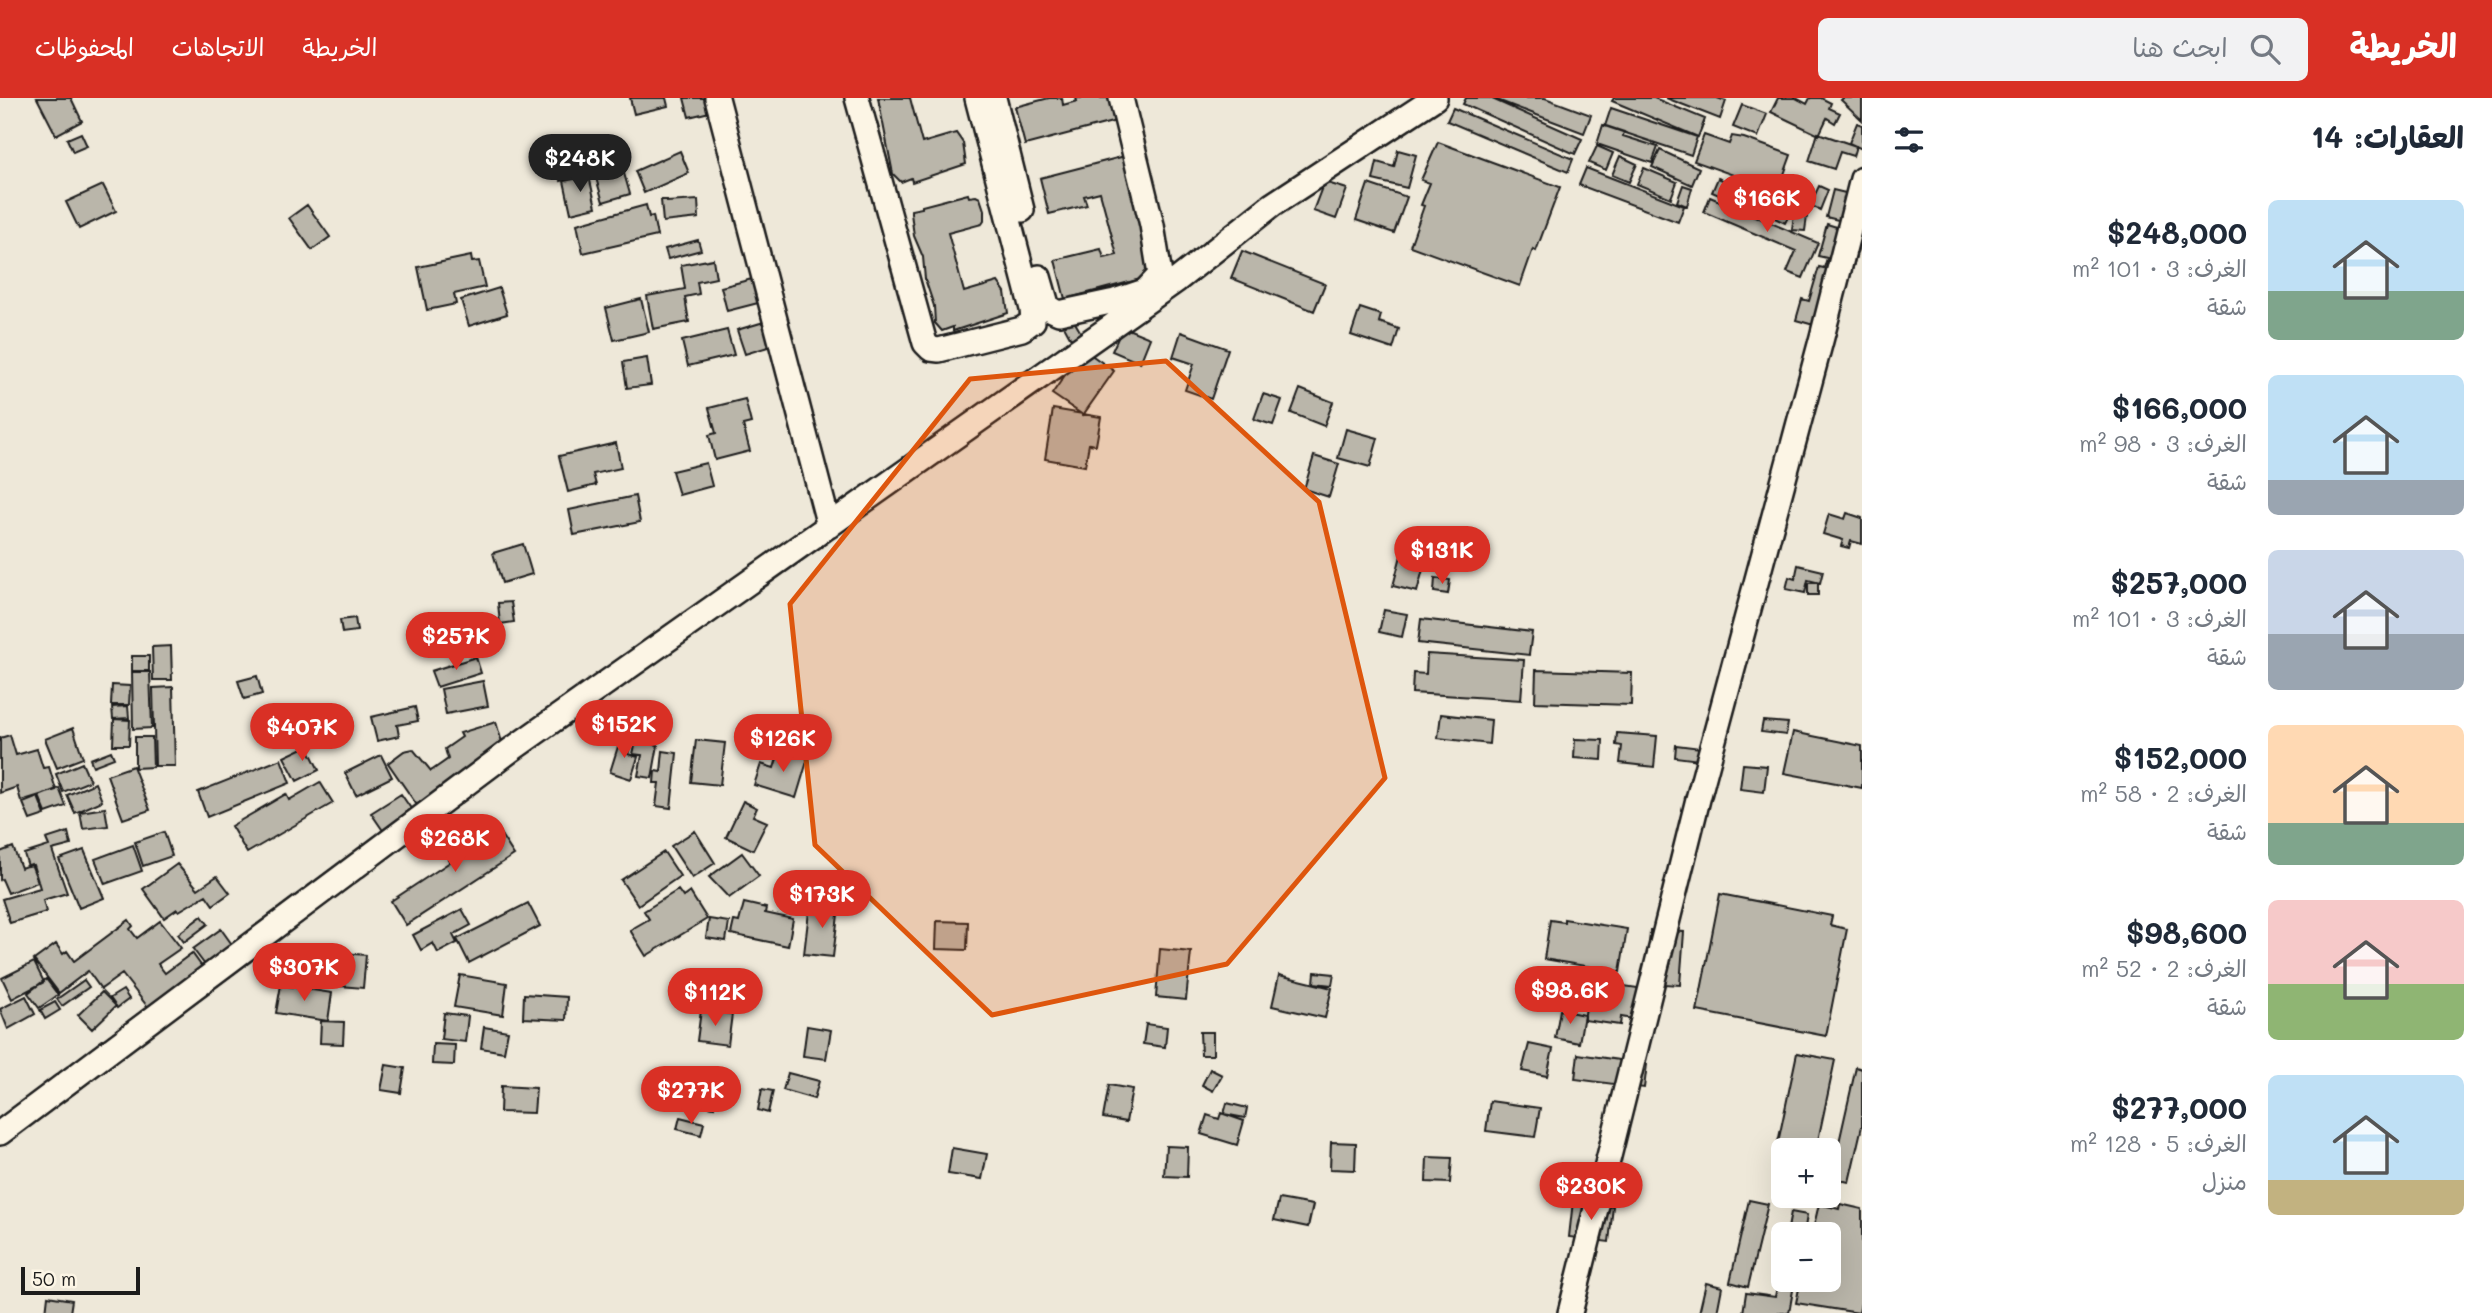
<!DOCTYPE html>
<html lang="ar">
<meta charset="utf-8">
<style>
:root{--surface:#fff;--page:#f2f2f3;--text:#1f2937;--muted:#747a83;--accent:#d93025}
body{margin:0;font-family:Mali,"Playpen Sans Arabic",sans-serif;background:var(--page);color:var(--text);direction:rtl;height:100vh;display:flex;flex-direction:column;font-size:26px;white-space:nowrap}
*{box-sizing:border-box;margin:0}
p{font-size:23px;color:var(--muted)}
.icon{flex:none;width:38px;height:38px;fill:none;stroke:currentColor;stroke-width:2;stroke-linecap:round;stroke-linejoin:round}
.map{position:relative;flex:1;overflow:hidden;direction:ltr}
.panel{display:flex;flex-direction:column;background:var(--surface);width:630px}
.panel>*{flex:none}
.buttons{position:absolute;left:1771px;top:1040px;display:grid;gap:14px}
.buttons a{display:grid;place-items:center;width:70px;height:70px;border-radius:10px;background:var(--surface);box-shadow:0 7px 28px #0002;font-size:35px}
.scale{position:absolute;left:21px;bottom:18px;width:119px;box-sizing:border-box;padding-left:7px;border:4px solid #1c1c1c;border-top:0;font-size:19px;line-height:24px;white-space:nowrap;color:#1c1c1c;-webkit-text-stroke:5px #fcf5e5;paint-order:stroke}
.price{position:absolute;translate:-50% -60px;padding:0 16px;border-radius:24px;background:var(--accent);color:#fff;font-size:23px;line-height:46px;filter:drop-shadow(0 2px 4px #0008)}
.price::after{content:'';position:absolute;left:50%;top:42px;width:21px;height:16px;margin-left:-10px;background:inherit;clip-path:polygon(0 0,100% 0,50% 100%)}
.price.selected{background:#222;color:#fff}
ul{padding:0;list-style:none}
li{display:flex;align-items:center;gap:21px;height:175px;padding:0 28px}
li span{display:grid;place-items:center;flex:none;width:196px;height:140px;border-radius:10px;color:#555}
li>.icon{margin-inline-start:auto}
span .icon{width:84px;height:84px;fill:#fffc;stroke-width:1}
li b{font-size:30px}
h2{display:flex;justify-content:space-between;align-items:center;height:84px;padding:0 28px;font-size:30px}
header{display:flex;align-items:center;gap:42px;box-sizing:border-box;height:98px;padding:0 35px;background:var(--accent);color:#fff}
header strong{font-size:33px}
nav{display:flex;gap:38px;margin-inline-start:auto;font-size:24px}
.search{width:490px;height:63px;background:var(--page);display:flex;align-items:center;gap:18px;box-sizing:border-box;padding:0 24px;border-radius:10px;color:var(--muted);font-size:26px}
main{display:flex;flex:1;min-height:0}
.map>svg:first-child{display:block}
</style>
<header>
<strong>الخريطة</strong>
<div class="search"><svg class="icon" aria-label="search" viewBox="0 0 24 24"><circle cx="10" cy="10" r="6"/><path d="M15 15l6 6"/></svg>ابحث هنا</div>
<nav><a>الخريطة</a><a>الاتجاهات</a><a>المحفوظات</a></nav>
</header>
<main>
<section class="panel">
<h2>العقارات: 14<svg class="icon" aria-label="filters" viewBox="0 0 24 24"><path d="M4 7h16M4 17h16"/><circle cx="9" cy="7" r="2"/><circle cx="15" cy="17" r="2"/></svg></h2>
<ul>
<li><span style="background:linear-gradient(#bfe0f5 65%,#7fa58c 0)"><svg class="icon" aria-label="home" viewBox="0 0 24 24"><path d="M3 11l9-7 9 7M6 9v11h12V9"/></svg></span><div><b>$248,000</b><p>الغرف: 3 · 101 m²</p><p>شقة</p></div></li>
<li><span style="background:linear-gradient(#bfe0f5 75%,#9aa5b1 0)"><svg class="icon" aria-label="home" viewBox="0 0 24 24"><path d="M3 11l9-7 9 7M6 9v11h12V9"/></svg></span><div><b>$166,000</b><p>الغرف: 3 · 98 m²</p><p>شقة</p></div></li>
<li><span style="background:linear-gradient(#c9d6e8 60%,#9aa5b1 0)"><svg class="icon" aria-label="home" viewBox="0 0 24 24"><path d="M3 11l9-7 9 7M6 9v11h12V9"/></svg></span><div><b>$257,000</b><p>الغرف: 3 · 101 m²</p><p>شقة</p></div></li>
<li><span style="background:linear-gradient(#ffd9b3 70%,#7fa58c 0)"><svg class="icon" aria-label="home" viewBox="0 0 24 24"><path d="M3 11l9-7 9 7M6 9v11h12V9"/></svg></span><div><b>$152,000</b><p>الغرف: 2 · 58 m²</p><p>شقة</p></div></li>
<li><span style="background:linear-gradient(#f6c9c9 60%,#8fb573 0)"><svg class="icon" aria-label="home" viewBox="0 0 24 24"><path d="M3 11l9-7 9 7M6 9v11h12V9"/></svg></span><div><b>$98,600</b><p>الغرف: 2 · 52 m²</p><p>شقة</p></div></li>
<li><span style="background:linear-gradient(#bfe0f5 75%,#c2b280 0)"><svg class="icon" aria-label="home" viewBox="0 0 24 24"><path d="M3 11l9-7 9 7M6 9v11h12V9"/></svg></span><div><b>$277,000</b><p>الغرف: 5 · 128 m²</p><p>منزل</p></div></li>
</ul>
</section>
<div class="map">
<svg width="1862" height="1215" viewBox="0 0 1862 1215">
<rect width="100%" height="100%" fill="#eee8d9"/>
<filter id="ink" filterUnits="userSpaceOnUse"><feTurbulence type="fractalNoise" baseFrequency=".0143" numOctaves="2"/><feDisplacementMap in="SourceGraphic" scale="14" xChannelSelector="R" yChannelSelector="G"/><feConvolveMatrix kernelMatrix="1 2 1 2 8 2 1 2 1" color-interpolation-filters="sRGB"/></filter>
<g filter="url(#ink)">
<!-- building -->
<path fill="#bab6aa" stroke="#1c1c1c" stroke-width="2" d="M37,0H71L82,23L56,37Z
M630,0H666L668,8L634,16Z
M684,0H720L722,11L689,19Z
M878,0H910L922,45L956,35L963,45L966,66L912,84L911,80L901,84L893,76Z
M1049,0H1062L1063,7L1077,3L1076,0H1110L1116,23L1025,47L1015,9Z
M1466,0H1490L1582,41L1575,56L1463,6Z
M1492,0H1545L1591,17L1584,35Z
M1614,0H1654L1705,21L1698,39L1612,3Z
M1666,0H1717L1726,3L1720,21Z
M1778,0H1796L1807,6L1810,0H1821L1831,5L1829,10L1840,15L1835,25L1827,20L1819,37L1771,14Z
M1843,0H1862V22L1841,2Z
M1742,7L1767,16L1758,39L1733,29Z
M1453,10L1573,61L1568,74L1447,23Z
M1611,10L1697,39L1691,57L1605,28Z
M1857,25L1862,27V51L1849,45Z
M1603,27L1624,34L1623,38L1658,49L1652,65L1597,46Z
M81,35L87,48L73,54L67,41Z
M1818,35L1856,48L1853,58L1840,54L1834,71L1809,63Z
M1704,37L1729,46L1732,38L1744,40L1791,57L1778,93L1694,63Z
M1438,44L1560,89L1536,153L1533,151L1520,188L1410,148L1424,108L1421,107L1430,85L1421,82Z
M587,45L590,59L582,61L586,76L561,83L553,54Z
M1597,48L1613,55L1606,72L1589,65Z
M1398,52L1416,57L1407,90L1373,82L1377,64L1394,69Z
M1660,52L1699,70L1692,87L1652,69Z
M680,53L689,75L644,95L635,73Z
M1125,58L1156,177L1065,201L1055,162L1101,151L1104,160L1117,157L1100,94L1084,98L1087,107L1049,116L1040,80Z
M1620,58L1637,66L1629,84L1612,77Z
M621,65L630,96L603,104L596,80L602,78L600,71Z
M1586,70L1684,108L1678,124L1579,87Z
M1644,70L1677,84L1671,100L1637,86Z
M589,78L596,109L571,115L564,83Z
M1718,80L1741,90L1735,104L1712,94Z
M1324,84L1347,91L1336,121L1313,113Z
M1368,86L1407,99L1394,135L1356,122Z
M103,87L116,113L79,131L66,104Z
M1683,87L1692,90L1687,108L1677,104Z
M1819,88L1828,92L1820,112L1810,107Z
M1833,92L1862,99V128L1826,119Z
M1749,93L1791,113L1785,125L1743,105Z
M968,96L969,99L976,98L980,100L984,112V123L982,126L948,135L964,194L998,184L1005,194L1008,215L953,233V229L942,233L935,225L934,208L925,181L923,159L914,138L911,115V112L922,110V108Z
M1710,99L1818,145L1803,180L1787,174L1796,153L1704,114Z
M661,102H667V104L698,102L699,120L663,124Z
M307,107L330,139L312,152L289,120Z
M646,107L649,119L653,118L657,138L583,155L577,126Z
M1794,116L1807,118L1805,133L1792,132Z
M1827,126L1862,137L1835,233L1796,222L1802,201L1809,203L1819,169L1824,170L1827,160L1818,158Z
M698,142L701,152L668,161L665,151Z
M1242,153L1325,186L1314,213L1231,180Z
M471,158L472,164L479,163L485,189L454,196L456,206L427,212L418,169Z
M713,161L716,180L697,184L699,196L685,199L689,224L653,231L647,198L685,191L681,167Z
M756,180L762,204L727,213L721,189Z
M499,190L507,216L469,228L461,202Z
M641,201L649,234L614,242L606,210Z
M1360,210L1381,217L1379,224L1399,231L1393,251L1351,237Z
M774,221L781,245L745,256L737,232Z
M1073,221L1085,242L1075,248L1063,226Z
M1123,229L1150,240L1140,265L1112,253Z
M727,232L734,257L688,268L682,243Z
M1181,234L1228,251L1211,301L1185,292L1194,266L1173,259Z
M1083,251L1114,273L1083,317L1052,296Z
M647,260L651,287L627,290L623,264Z
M1300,291L1333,304L1324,328L1291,315Z
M1263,296L1282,302L1273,327L1254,321Z
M745,301L751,325L743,327L750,353L715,362L709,337L716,335L709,310Z
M1053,311L1101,319L1096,347L1089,346L1085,368L1045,361Z
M1346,331L1378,340L1370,369L1338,360Z
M616,345L621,370L593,376L596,387L568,394L559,358Z
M1314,358L1339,366L1329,399L1304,391Z
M706,365L712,388L679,397L672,373Z
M635,398L640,424L574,437L569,412Z
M1847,415L1862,420V446L1851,443L1849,450L1841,448L1843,442L1823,436L1829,416L1845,421Z
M523,446L532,476L502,485L493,455Z
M1403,450L1427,456L1417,494L1393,488Z
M1798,467L1823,473L1820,485L1808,482L1805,495L1786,491L1789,479L1795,481Z
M1435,480L1450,482L1448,496L1434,494Z
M1808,485H1818V497H1808Z
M511,504L514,524L500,526L498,505Z
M1384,512L1407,516L1402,539L1379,534Z
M355,520L357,533L342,535L340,522Z
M1421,521L1532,534L1529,557L1418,545Z
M468,522L474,543L452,550L445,528Z
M171,548L172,582H153L152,549Z
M1427,556L1524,562L1521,602L1412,595L1413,575L1426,576Z
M132,558H149V573H132Z
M476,559L481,575L437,589L431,573Z
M1536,572L1632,575L1631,607L1535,604Z
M132,574H150L152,630L133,631Z
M257,578L262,596L244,601L238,583Z
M483,583L488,608L446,616L441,591Z
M112,587L130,588L129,607H111Z
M173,589L175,668H155L153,590Z
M128,608L129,620L113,621L112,609Z
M415,609L418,623L397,627L399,638L377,643L371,619Z
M1441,616L1491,622L1489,646L1438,640Z
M114,621L130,622L129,647H113Z
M1763,623L1788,625L1786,637L1761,634Z
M496,624L504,651L421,713L388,665L404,653L413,651L431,673L448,661L445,651L462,639L460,635Z
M73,630L83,660L57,670L45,641Z
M1793,634L1862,648V690L1784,675Z
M1617,635L1657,638L1654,669L1620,665L1622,648L1616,647Z
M10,637L16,657L37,651L43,670L49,669L56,692L21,703L17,689L0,695V640Z
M135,639H152L153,669L135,670Z
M621,639L632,643L628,656L638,659L631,681L610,674Z
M1575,641L1603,642L1602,662L1574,660Z
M696,642L725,645L720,687L691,684Z
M636,643L658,647L652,680L638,678L642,657L633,656Z
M1676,647L1701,650L1699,662L1675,659Z
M307,648L319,672L297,683L284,659Z
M780,651L808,660L796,700L754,687L761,666L774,670Z
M111,653L114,660L93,668L90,661Z
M663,653L677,655L671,710L656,708L659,685H654L655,673L661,674Z
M381,657L392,679L356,697L345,675Z
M281,661L290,685L207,719L198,694Z
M82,665L90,683L63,694L56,676Z
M1743,666L1767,668L1764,694L1740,691Z
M133,668L150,712L123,721L107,677Z
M320,684L333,705L247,755L231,728L286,696L289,702Z
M95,685L102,703L75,715L67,697Z
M59,690L66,708L46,715L39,698Z
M401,696L416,718L386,737L371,715Z
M38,699L45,717L30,722L23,705Z
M743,703L757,710L753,718L767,724L753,752L726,739Z
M105,710L108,728L83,731L80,714Z
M494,726L514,757L406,827L391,803L450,764L446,757Z
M695,733L715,765L692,780L671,748Z
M68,734L71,747L52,752L67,795L43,802L46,814L10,825L2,801L40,790L33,767L28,768L24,756L49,748L46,741Z
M164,734L172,758L143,768L135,744Z
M133,747L142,773L105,786L95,761Z
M13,749L21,770L31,766L38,784L8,795L2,781L0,782V754Z
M84,752L104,800L79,810L59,761Z
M664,754L680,778L638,807L621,782Z
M742,755L759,778L729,800L709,779Z
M177,766L198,791L217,778L230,795L213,807L206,797L179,813L177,811L164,820L143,791Z
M678,792L683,799L690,794L707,821L646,858L630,832L649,821L644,813Z
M1720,796L1832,818L1830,827L1847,831L1826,938L1697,913Z
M528,805L540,828L469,865L457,841Z
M744,805L766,810L765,815L793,821L788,848L731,836L734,823L739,824Z
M810,805L839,808L833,859L804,856Z
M462,811L471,827L453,837L457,845L438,855L433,845L421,852L413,837Z
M202,818L208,826L184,844L178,836Z
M709,821L729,824L726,843L706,840Z
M1564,821L1627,831L1620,874L1544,861L1550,822L1564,824Z
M129,822L133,828L130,831L137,840L160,823L181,850L158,866L165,875L192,855L205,873L151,913L122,876L101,891L88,873L59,895L34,862L56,846L63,856L67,853L74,863Z
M937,823L968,824L967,852L936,851Z
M221,831L236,852L208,871L193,851Z
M1650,832L1684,834L1680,887L1647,885Z
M296,851L366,857L363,890L293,884Z
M1160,851L1191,854L1186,902L1156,899Z
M34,864L44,884L12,901L2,880Z
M1315,874L1334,876L1332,887L1314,885Z
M460,877L507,885L503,917L454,909Z
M1279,877L1332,890L1325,920L1272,908Z
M46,881L58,897L39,910L28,895Z
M84,882L89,889L62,908L57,901Z
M1590,883L1638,890L1633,921L1621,919L1620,927L1584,922Z
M281,887L332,895L328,923L276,915Z
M123,892L129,901L117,910L110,900Z
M102,894L116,908L92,931L78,917Z
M524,896L567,899L566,922L523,920Z
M26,898L35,916L8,931L0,911Z
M55,904L60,912L45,921L40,912Z
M701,912L732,916L728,947L697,943Z
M1560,912L1584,917L1579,945L1555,940Z
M444,915L468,918L465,944L441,941Z
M321,923L344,924L343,946L320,945Z
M1146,926L1167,929L1165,949L1143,946Z
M807,928L831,932L826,961L803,958Z
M484,929L508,933L504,954L481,950Z
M1200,934H1213V957H1201Z
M433,946L455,947L454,967L432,966Z
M1529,946L1553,951L1547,978L1522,973Z
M1797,955L1835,962L1816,1052H1783V1070L1773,1068Z
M1578,956L1647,966L1644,990L1575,981Z
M386,967L405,970L401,995L381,992Z
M1856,969L1862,971V1028L1849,1084L1831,1080Z
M1210,971L1222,977L1213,993L1202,987Z
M788,975L819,983L814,1001L783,992Z
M684,977L718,983L714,1009L680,1003Z
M1109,987L1132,991L1126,1024L1103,1020Z
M501,988L536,990L534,1015L500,1014Z
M762,991L773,993L768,1015L758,1012Z
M1490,1003L1540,1010L1535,1039L1486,1033Z
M1227,1005L1247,1010L1245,1020L1224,1016Z
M1221,1015L1244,1023L1237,1047L1201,1036L1207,1017L1219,1021Z
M680,1019L704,1025L701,1037L677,1031Z
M1331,1044L1356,1045L1355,1072L1330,1071Z
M1166,1048L1188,1049L1187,1079L1164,1078Z
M952,1050L987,1056L982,1081L948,1076Z
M1427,1059L1452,1060L1450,1085L1426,1084Z
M1279,1101L1313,1107L1308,1129L1274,1122Z
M1749,1102L1768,1106L1748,1189L1730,1184Z
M1573,1103L1613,1108L1609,1144L1569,1139Z
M1819,1106L1839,1111L1840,1106L1862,1111V1200L1859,1215L1796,1205L1801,1181H1829V1136H1812Z
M1791,1114L1807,1117L1804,1136H1787Z
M1783,1156V1181H1795L1789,1215H1743L1746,1195L1775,1199Z
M1706,1185L1722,1189L1717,1215H1699Z
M48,1198L72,1202L70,1215H46Z"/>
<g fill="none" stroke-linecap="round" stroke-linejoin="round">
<defs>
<path id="minor" d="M717,0L829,428
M857,0L925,245L931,251L939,252L1022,231L1033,223L1032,211L977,0
M994,0L1022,112
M1039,179L1048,210L1059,215L1115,203L1145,193L1160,177L1152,127L1121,0
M0,1035L511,652L1177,182L1272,107L1435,0
M1570,1215L1698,701L1822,239L1862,81"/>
</defs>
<!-- minor casing -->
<use href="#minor" stroke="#1c1c1c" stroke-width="28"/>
<!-- minor -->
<use href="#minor" stroke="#fcf5e5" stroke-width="23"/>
</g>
</g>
<!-- marked area -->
<path fill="#de560d" fill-opacity="0.2" stroke="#de560d" stroke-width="5" stroke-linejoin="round" d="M1166,263L1319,404L1385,680L1227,866L992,917L815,747L790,506L970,281Z"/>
</svg>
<div class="buttons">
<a>+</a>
<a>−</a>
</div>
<div class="scale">50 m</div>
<b class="price selected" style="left:580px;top:96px">$248K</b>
<b class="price" style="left:1767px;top:136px">$166K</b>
<b class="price" style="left:1442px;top:488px">$131K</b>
<b class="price" style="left:456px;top:574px">$257K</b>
<b class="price" style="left:624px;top:662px">$152K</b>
<b class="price" style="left:302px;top:665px">$407K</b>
<b class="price" style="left:783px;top:676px">$126K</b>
<b class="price" style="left:455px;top:776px">$268K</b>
<b class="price" style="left:822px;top:832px">$173K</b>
<b class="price" style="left:304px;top:905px">$307K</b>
<b class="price" style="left:1570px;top:928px">$98.6K</b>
<b class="price" style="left:715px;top:930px">$112K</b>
<b class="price" style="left:691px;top:1028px">$277K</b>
<b class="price" style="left:1591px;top:1124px">$230K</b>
</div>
</main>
